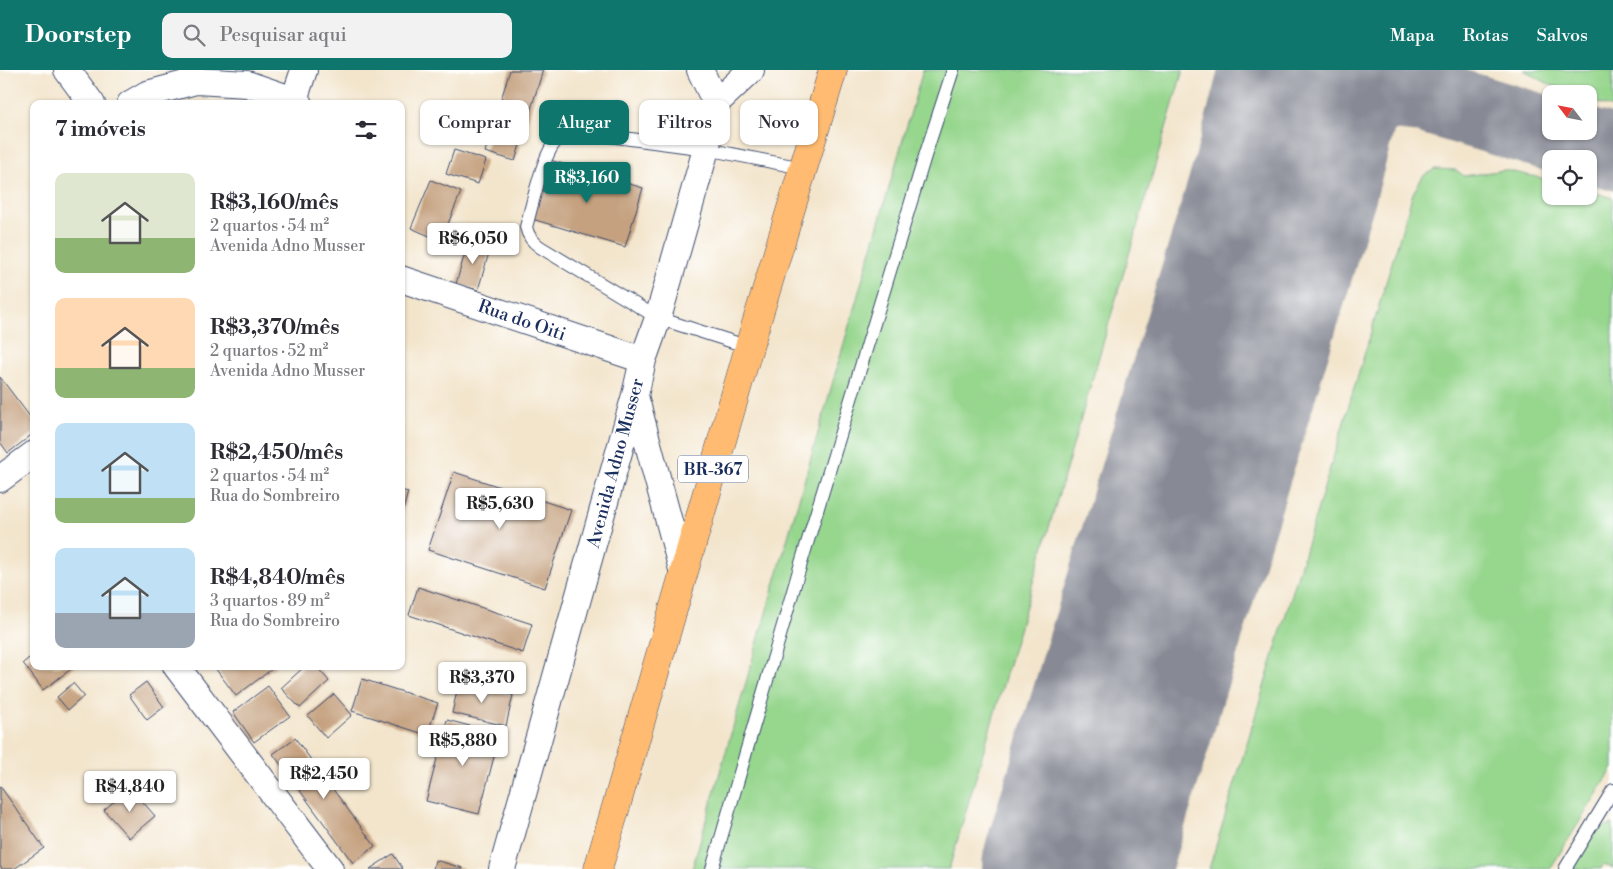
<!DOCTYPE html>
<html lang="pt">
<meta charset="utf-8">
<style>
:root{--surface:#fff;--page:#f2f2f3;--text:#2b2b33;--muted:#7c7c81;--accent:#0f766e}
body{margin:0;font-family:"Libre Bodoni",serif;background:var(--page);color:var(--text);height:100vh;display:flex;flex-direction:column;font-size:19px;white-space:nowrap}
*{box-sizing:border-box;margin:0}
p{font-size:16px;color:var(--muted)}
.icon{flex:none;width:28px;height:28px;fill:none;stroke:currentColor;stroke-width:2;stroke-linecap:round;stroke-linejoin:round}
.map{position:relative;flex:1;overflow:hidden}
.side{position:absolute;left:30px;top:30px;width:375px;height:570px;display:flex;flex-direction:column;background:var(--surface);border-radius:10px;box-shadow:0 1px 4px #0004}
.side>*{flex:none}
.banner{position:absolute;left:420px;top:30px;width:475px;height:45px;display:flex;gap:10px}
.needle{width:32px;rotate:302deg}
.controls{position:absolute;left:1542px;top:15px;display:grid;gap:10px}
.controls a{display:grid;place-items:center;width:55px;height:55px;border-radius:10px;background:var(--surface);box-shadow:0 1px 4px #0004;font-size:25px}
.price{position:absolute;translate:-50% -42px;padding:0 11px;border-radius:5px;background:#fff;color:#222;font-size:16px;line-height:32px;filter:drop-shadow(0 1px 2px #0008)}
.price::after{content:'';position:absolute;left:50%;top:30px;width:15px;height:11px;margin-left:-8px;background:inherit;clip-path:polygon(0 0,100% 0,50% 100%)}
.price.on{background:var(--accent);color:#fff}
ul{padding:0;list-style:none}
li{display:flex;align-items:center;gap:15px;height:125px;padding:0 25px}
li span{display:grid;place-items:center;flex:none;width:140px;height:100px;border-radius:10px;color:#555}
li>.icon{margin-inline-start:auto}
span .icon{width:60px;height:60px;fill:#fffc;stroke-width:1}
li b{font-size:21px}
h2{display:flex;justify-content:space-between;align-items:center;height:60px;padding:0 25px;font-size:21px}
.chip{padding:0 18px;border-radius:10px;background:var(--surface);box-shadow:0 1px 4px #0004;font-size:18px;line-height:45px}
.chip.on{background:var(--accent);color:#fff}
header{display:flex;align-items:center;gap:30px;box-sizing:border-box;height:70px;padding:0 25px;background:var(--accent);color:#fff}
header strong{font-size:24px}
nav{display:flex;gap:28px;margin-inline-start:auto;font-size:18px}
.search{width:350px;height:45px;background:var(--page);display:flex;align-items:center;gap:12px;box-sizing:border-box;padding:0 18px;border-radius:10px;color:var(--muted);font-size:19px}
.map>svg:first-child{display:block}
</style>
<header>
<strong>Doorstep</strong>
<div class="search"><svg class="icon" aria-label="search" viewBox="0 0 24 24"><circle cx="10" cy="10" r="6"/><path d="M15 15l6 6"/></svg>Pesquisar aqui</div>
<nav><a>Mapa</a><a>Rotas</a><a>Salvos</a></nav>
</header>
<div class="map">
<svg width="1613" height="799" viewBox="0 0 1613 799">
<rect width="100%" height="100%" fill="#fff"/>
<filter id="ink" filterUnits="userSpaceOnUse"><feTurbulence type="fractalNoise" baseFrequency=".02" numOctaves="2"/><feDisplacementMap in="SourceGraphic" scale="10" xChannelSelector="R" yChannelSelector="G"/><feConvolveMatrix kernelMatrix="1 2 1 2 8 2 1 2 1" color-interpolation-filters="sRGB"/></filter>
<filter id="wash" filterUnits="userSpaceOnUse"><feTurbulence type="fractalNoise" baseFrequency=".0096" numOctaves="4" result="noise"/><feDisplacementMap in="SourceGraphic" scale="20" xChannelSelector="R" yChannelSelector="G"/><feGaussianBlur stdDeviation="1.12" result="paint"/><feColorMatrix in="noise" values="0 0 0 0 0 0 0 0 0 0 0 0 0 0 0 0 0 1.4 0 .05"/><feComposite in="paint" operator="in"/></filter>
<g filter="url(#wash)">
<rect width="100%" height="100%" fill="#f3e5cc"/>
<!-- green -->
<path fill="#96d68d" stroke="#588276" d="M923,0H1183L949,799H692Z
M1524,0H1613V38L1589,30V24C1562,24 1547,13 1524,0Z
M1435,99L1456,100L1464,106L1504,100L1551,110V126H1589V121L1613,128V698L1550,799H1209L1413,123L1423,106Z
M1613,754V798L1603,795L1601,799H1570C1581,782 1591,757 1613,754Z"/>
<g fill="none" stroke-linecap="round" stroke-linejoin="round">
<!-- taxiway -->
<path stroke="#878a95" stroke-width="74" d="M1390,0L1424,26L1613,83
M1286,107C1292,95 1296,82 1303,71C1323,43 1355,26 1389,24C1400,23 1412,25 1424,26"/>
<!-- runway -->
<path stroke="#878a95" stroke-width="186" d="M1075,799L1286,107L1314,0"/>
</g>
<g id="blocks">
<!-- building -->
<path fill="#c5a17f" d="M510,0H543L515,91L485,82Z
M454,80L486,90L478,114L446,104Z
M550,90L643,118L625,177L532,149Z
M431,110L461,122L441,171L411,158Z
M469,169L491,176L478,220L456,214Z
M0,307L34,352V363L8,383L0,372Z
M454,402L571,440L545,518L428,480Z
M401,420L408,422L402,444H401Z
M418,517L532,554L523,583L409,545Z
M34,584V596H75L43,620L23,593Z
M217,596H276L236,626L215,598Z
M305,596H316L329,611L300,638L281,618Z
M362,609L438,633L427,665L352,641Z
M146,612L164,637L147,650L129,625Z
M459,612L513,625L506,656L452,643Z
M73,613L84,626L68,640L57,627Z
M268,616L290,646L254,672L233,642Z
M334,624L352,645L326,668L308,646Z
M447,650L500,664L479,744L426,731Z
M295,668L375,776L353,793L273,684Z
M0,716L44,778L14,799H2L0,796Z
M130,717L155,746L129,768L104,740Z
M393,784L403,799H370Z
M435,790L463,798V799H433Z"/>
</g>
</g>
<g filter="url(#ink)">
<use href="#blocks" fill-opacity="0" stroke="#3b4a6e" stroke-width="1"/>
<g fill="none" stroke-linecap="round" stroke-linejoin="round">
<defs>
<path id="service" d="M749,277L658,248L540,177C532,171 528,166 526,157C532,136 543,83 557,70C562,64 571,63 578,62L706,79L803,98
M712,799L802,490L925,86L953,0
M1565,799L1613,720"/>
<path id="minor" d="M67,0L92,34
M700,0L716,33
M294,30L304,0
M130,34L147,24L196,11L247,14L294,30L299,34
M401,209L643,290
M635,326L683,503
M0,409L34,384
M176,596L330,799
M502,799L635,325L643,290L658,248L706,79L716,33L751,0"/>
<path id="primary" d="M598,799L749,277L833,0"/>
</defs>
<!-- service casing -->
<use href="#service" stroke="#3b4a6e" stroke-width="14"/>
<!-- minor casing -->
<use href="#minor" stroke="#3b4a6e" stroke-width="28"/>
<!-- primary casing -->
<use href="#primary" stroke="#3b4a6e" stroke-width="29"/>
<!-- service -->
<use href="#service" stroke="#fff" stroke-width="12"/>
<!-- minor -->
<use href="#minor" stroke="#fff" stroke-width="26"/>
<!-- primary -->
<use href="#primary" stroke="#ffbb71" stroke-width="28"/>
</g>
</g>
<g text-anchor="middle" stroke-width="4" stroke-linejoin="round" paint-order="stroke">
<!-- shield labels -->
<rect fill="#fff" stroke="#5f6d8e" stroke-width="1" x="678" y="385.5" width="70" height="27" rx="4"/>
<g font-size="16" font-weight="bold" fill="#1b2f5e">
<text x="713" y="405">BR-367</text>
</g>
<!-- street labels -->
<g font-size="18" fill="#1b2f5e" stroke="#fff">
<text transform="translate(522 250) rotate(19)" y="6">Rua do Oiti</text>
<text transform="translate(615 393) rotate(-75)" y="6">Avenida Adno Musser</text>
</g>
</g>
</svg>
<div class="controls">
<a><svg class="needle" viewBox="-14 -14 28 28"><path d="M0-13l5 13h-10z" fill="#e53935"/><path d="M0 13l5-13h-10z" fill="#7c7c81"/></svg></a>
<a><svg class="icon" aria-label="locate" viewBox="0 0 24 24"><circle cx="12" cy="12" r="6"/><path d="M12 2v4M12 18v4M2 12h4M18 12h4"/></svg></a>
</div>
<b class="price on" style="left:587px;top:134px">R$3,160</b>
<b class="price" style="left:473px;top:195px">R$6,050</b>
<b class="price" style="left:500px;top:460px">R$5,630</b>
<b class="price" style="left:482px;top:634px">R$3,370</b>
<b class="price" style="left:463px;top:697px">R$5,880</b>
<b class="price" style="left:324px;top:730px">R$2,450</b>
<b class="price" style="left:130px;top:743px">R$4,840</b>
<div class="banner">
<a class="chip">Comprar</a>
<a class="chip on">Alugar</a>
<a class="chip">Filtros</a>
<a class="chip">Novo</a>
</div>
<section class="side">
<h2>7 imóveis<svg class="icon" aria-label="filters" viewBox="0 0 24 24"><path d="M4 7h16M4 17h16"/><circle cx="9" cy="7" r="2"/><circle cx="15" cy="17" r="2"/></svg></h2>
<ul>
<li><span style="background:linear-gradient(#dfe7d0 65%,#8fb573 0)"><svg class="icon" aria-label="home" viewBox="0 0 24 24"><path d="M3 11l9-7 9 7M6 9v11h12V9"/></svg></span><div><b>R$3,160/mês</b><p>2 quartos · 54 m²</p><p>Avenida Adno Musser</p></div></li>
<li><span style="background:linear-gradient(#ffd9b3 70%,#8fb573 0)"><svg class="icon" aria-label="home" viewBox="0 0 24 24"><path d="M3 11l9-7 9 7M6 9v11h12V9"/></svg></span><div><b>R$3,370/mês</b><p>2 quartos · 52 m²</p><p>Avenida Adno Musser</p></div></li>
<li><span style="background:linear-gradient(#bfe0f5 75%,#8fb573 0)"><svg class="icon" aria-label="home" viewBox="0 0 24 24"><path d="M3 11l9-7 9 7M6 9v11h12V9"/></svg></span><div><b>R$2,450/mês</b><p>2 quartos · 54 m²</p><p>Rua do Sombreiro</p></div></li>
<li><span style="background:linear-gradient(#bfe0f5 65%,#9aa5b1 0)"><svg class="icon" aria-label="home" viewBox="0 0 24 24"><path d="M3 11l9-7 9 7M6 9v11h12V9"/></svg></span><div><b>R$4,840/mês</b><p>3 quartos · 89 m²</p><p>Rua do Sombreiro</p></div></li>
</ul>
</section>
</div>
